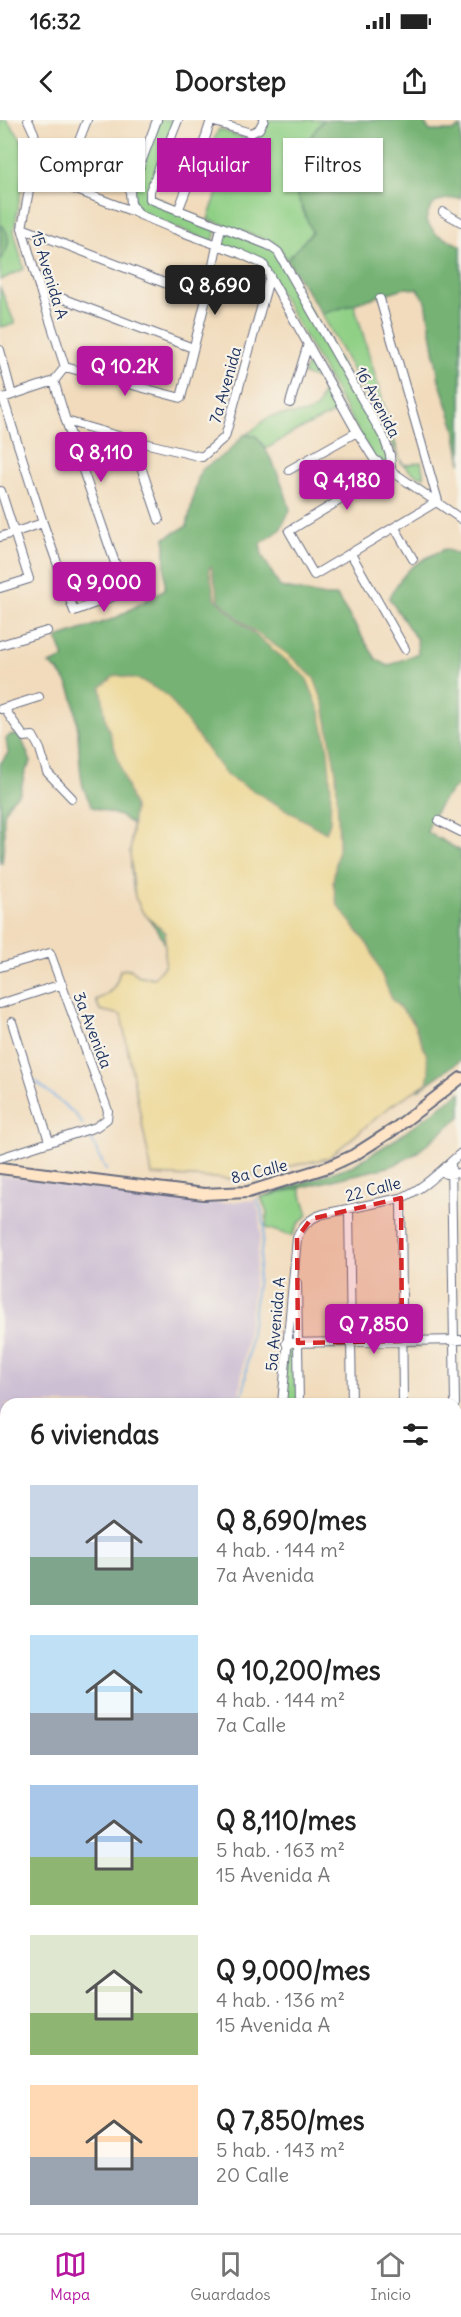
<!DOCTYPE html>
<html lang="es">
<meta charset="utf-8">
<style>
:root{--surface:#fff;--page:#f6f6f6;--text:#222;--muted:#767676;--line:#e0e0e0;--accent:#b5179e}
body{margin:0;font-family:Delius,sans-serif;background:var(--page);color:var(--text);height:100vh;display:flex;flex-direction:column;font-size:22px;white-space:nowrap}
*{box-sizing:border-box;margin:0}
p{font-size:20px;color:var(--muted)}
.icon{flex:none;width:33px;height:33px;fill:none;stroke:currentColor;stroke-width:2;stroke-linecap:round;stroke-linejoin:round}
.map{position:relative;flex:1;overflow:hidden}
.side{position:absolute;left:0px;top:1278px;width:462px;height:836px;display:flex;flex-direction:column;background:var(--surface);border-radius:18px 18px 0 0;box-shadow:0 2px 4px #0004}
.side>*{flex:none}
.top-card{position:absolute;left:18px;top:18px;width:426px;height:54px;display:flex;gap:12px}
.price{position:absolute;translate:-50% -51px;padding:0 14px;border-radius:6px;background:var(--accent);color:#fff;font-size:20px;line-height:39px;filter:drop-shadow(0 2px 3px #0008)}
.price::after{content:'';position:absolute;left:50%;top:36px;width:18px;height:14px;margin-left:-9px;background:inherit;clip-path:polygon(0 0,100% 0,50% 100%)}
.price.active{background:#222;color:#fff}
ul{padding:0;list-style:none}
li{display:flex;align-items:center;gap:18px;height:150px;padding:0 30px}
li span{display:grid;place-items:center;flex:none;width:168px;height:120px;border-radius:0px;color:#555}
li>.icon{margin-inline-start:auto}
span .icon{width:72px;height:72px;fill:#fffc;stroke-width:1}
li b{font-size:26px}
h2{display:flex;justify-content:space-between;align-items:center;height:72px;padding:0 30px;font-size:26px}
.chip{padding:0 21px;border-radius:0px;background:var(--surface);box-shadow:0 2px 4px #0004;font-size:21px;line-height:54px}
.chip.active{background:var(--accent);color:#fff}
.status{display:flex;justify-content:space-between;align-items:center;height:42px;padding:0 30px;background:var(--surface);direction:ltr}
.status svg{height:16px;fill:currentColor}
header{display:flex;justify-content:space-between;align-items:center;height:78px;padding:0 30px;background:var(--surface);font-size:27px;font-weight:700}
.tabs{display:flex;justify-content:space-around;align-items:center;height:84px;border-top:2px solid var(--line);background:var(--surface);font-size:16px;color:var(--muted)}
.tabs a{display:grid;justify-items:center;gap:3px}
.tabs .active{color:var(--accent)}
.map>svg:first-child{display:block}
</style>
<div class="status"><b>16:32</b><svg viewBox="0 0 49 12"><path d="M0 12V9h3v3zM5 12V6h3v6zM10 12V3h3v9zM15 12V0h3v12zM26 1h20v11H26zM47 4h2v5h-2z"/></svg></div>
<header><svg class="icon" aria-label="back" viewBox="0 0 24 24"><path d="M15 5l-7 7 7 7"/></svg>Doorstep<svg class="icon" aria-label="share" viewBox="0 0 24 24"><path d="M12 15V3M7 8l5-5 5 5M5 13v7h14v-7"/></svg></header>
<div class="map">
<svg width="461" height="2113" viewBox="0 0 461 2113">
<rect width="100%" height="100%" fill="#f7f3e8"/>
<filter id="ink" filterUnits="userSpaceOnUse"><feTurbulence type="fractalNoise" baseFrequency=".0167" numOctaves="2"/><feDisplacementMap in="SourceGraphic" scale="12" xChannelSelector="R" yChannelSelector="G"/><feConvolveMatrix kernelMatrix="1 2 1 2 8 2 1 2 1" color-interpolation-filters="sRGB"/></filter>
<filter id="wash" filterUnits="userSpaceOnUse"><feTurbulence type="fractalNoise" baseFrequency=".008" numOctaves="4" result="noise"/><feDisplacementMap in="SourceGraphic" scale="24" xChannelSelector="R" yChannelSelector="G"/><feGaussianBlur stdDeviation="1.35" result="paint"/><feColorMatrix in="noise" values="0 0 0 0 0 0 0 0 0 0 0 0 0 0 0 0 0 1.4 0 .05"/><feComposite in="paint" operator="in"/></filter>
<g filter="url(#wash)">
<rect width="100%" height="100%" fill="#f1dbbc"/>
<!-- industrial -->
<path fill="#ccbed3" d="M0,1055L192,1080L221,1083L255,1080L260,1095V1115L238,1284H6V1423L0,1421Z"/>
<!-- green -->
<path fill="#90d086" stroke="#568072" stroke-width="1.5" d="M0,0H7L22,20L27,34L14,111L24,149L0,160Z
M159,0H176L148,74L217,106L213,122L149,97L134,86L133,68Z
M268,0H323L292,42L283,41L312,112L287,140L279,127L272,122L208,99L231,33L211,26L219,9C242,17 257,29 268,0Z
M221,107L275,129L384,318L391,349L374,339L265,146L217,125Z
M0,167L15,204L0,207Z
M354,184L401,343L406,345L421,342L424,357C407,353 399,341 393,325L322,194Z
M309,243C322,247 334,278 341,290L294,312L266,329L256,316L244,315C257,311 259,301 270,297C287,291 302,299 317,288L324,268V261L303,254Z
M300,1068L308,1095L298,1104L292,1116L266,1108L267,1093L261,1077Z
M286,1223H298L299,1284H282Z
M461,1481V1543L456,1541V1482Z"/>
<!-- forest -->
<path fill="#74b273" stroke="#487068" stroke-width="1.5" d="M323,0H422L430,11H452L461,7V78C441,79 430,79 426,101L436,114L461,126V344L455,308L439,260L426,181L417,169L404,168L322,194L287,140L312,112L283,41L292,42Z
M2,105C13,117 9,129 0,141V107Z
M244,315L256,316C273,338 283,363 290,390L280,410L260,424L262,435L280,467L325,476H337L376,539L388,546L418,533L417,520L389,478C405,448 414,443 445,429L461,435V662C445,675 433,692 427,712L461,731V940L418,970L375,925L100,890L96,880C111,874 117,866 120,850L130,849L139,856L154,858C157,854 164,849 165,844C173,817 145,801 136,778C129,761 131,723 132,704L120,696L92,687C89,680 85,673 83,666C74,629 87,566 49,544L64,538L57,518L116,498L165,469V418L187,406L195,369L201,350L228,332Z
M10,615H20L31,642L25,652L20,673C0,689 4,695 4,719C4,727 3,735 2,743H0V644L8,633L6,619Z
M461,972V996L415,1034L392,1046L261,1077L354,1045L396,1019Z
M456,1541L461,1543V1618H456Z
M461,1702V1882H456V1705Z
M6,1928V1990L0,1951V1934Z
M456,2026L461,2029V2113H181L175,2108H456Z"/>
<!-- sand -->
<path fill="#eeda9e" stroke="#84847e" stroke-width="1.5" d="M211,446L219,481L248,507L289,535L314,558L324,585L336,653L339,722L333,762L337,784L370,828L392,879L413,902L426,933L429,952L427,963L392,985L328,1038L231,1059L152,1055L121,895L100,890L96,880C111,874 117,866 120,850L130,849L139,856L154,858L165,845V812L143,793L135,777L130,734L134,688L106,601L101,567L116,555L141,560L167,575L226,655L326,713L330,702L331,670L328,629L320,592L313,574L306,557L247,508L215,478L209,449Z"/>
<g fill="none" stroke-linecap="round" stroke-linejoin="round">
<!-- stream -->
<path stroke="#75aee5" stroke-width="2" d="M34,960L75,994L83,1005
M90,1017L106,1050
M242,1284L240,1278L244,1269L264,1108L262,1092L257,1079"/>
</g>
</g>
<g filter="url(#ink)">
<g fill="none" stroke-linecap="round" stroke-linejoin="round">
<defs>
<path id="minor" d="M28,0L34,13L37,27L22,108L40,170L65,247
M157,0L130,72L131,84L140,95L174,109L239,133L263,144L357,312L374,339L461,399
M178,0L150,71V79L268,125L278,132L384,318L390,335L391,349
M211,1L251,13L259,9L264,0
M202,28L211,0
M75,31L87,0
M32,53L137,93
M178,91L197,42
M443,92L461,102
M22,108L206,179
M40,170L193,228
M380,179L438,381L314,455L289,411L391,349
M0,230L12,275
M65,247L181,278L206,179L221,107
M54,261L66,301L125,472L74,491L43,403L3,278L54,261L65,247
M290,283L308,224
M66,301L132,320L202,337L225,317L270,156
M132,320L159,400
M289,350L357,312
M395,408L413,439
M0,417L43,403
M351,434L405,529
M0,468L29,459L1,371
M0,525L47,511
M4,588L24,617L33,616L40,629L47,652L72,678
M1,589L39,577
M439,701L461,712
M0,847L50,833L108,991L107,999L96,1007L0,1038
M0,884L62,864
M12,902L49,1021
M451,1042L455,1284
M446,1054L461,1053
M401,1078L403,1284
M349,1089L352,1284
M297,1163L299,1284
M286,1223L461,1220
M282,1284L297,1118C302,1105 310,1098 323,1094L401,1078C425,1068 441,1050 461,1033
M456,1361L457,1476
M0,1464L6,1466
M0,1634L6,1623
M0,1647L6,1650
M456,1674L461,1675
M0,1740L6,1743
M0,1759L6,1749
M456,1936L461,1939
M0,2017L6,2024
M456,2017L461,2020
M136,2113V2108"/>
<path id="secondary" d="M0,1048L204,1074L248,1072L328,1047L354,1035L393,1010L461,958"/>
</defs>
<!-- minor casing -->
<use href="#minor" stroke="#666b7f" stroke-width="10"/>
<!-- secondary casing -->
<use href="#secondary" stroke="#666b7f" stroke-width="14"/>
<!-- minor -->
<use href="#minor" stroke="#fff" stroke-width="8"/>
<!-- secondary -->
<use href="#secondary" stroke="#ffe4c6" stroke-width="10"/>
</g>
</g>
<!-- marked area -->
<path fill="#d62828" fill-opacity="0.2" stroke="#d62828" stroke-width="4.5" stroke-dasharray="12 8" stroke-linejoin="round" d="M401,1078L402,1221L298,1223L297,1118L311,1099Z"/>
<g text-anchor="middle" stroke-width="4.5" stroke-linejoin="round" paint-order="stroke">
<!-- street labels -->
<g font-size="16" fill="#1b2f5e" stroke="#f7f3e8">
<text transform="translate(50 155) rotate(73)" y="6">15 Avenida A</text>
<text transform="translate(225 265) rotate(-74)" y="6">7a Avenida</text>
<text transform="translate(378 282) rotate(62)" y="6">16 Avenida</text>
<text transform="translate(93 910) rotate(69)" y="6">3a Avenida</text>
<text transform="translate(259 1051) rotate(-14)" y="6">8a Calle</text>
<text transform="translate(373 1069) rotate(-14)" y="6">22 Calle</text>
<text transform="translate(275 1204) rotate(-85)" y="6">5a Avenida A</text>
</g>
</g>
</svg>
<b class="price active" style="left:215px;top:196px">Q 8,690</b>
<b class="price" style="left:125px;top:277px">Q 10.2K</b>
<b class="price" style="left:101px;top:363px">Q 8,110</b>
<b class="price" style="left:347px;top:391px">Q 4,180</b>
<b class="price" style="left:104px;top:493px">Q 9,000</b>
<b class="price" style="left:374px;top:1235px">Q 7,850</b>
<div class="top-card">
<a class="chip">Comprar</a>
<a class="chip active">Alquilar</a>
<a class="chip">Filtros</a>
</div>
<section class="side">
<h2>6 viviendas<svg class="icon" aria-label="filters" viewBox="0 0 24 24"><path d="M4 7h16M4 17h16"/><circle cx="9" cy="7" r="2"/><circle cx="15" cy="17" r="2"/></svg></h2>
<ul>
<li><span style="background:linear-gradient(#c9d6e8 60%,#7fa58c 0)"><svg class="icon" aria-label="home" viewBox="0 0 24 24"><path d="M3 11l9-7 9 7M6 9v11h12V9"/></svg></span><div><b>Q 8,690/mes</b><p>4 hab. · 144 m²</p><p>7a Avenida</p></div></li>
<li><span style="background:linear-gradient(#bfe0f5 65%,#9aa5b1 0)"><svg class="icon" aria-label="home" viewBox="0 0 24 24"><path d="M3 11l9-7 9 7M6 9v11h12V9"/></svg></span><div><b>Q 10,200/mes</b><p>4 hab. · 144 m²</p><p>7a Calle</p></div></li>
<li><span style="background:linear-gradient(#a9c7e8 60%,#8fb573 0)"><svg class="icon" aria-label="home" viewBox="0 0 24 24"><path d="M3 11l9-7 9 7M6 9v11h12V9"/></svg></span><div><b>Q 8,110/mes</b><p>5 hab. · 163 m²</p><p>15 Avenida A</p></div></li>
<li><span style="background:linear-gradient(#dfe7d0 65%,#8fb573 0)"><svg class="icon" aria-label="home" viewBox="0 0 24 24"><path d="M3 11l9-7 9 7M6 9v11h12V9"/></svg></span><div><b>Q 9,000/mes</b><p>4 hab. · 136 m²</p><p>15 Avenida A</p></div></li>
<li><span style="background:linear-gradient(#ffd9b3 60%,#9aa5b1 0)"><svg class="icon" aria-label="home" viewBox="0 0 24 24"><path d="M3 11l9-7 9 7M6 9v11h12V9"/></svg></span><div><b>Q 7,850/mes</b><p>5 hab. · 143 m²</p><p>20 Calle</p></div></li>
</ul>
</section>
</div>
<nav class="tabs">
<a class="active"><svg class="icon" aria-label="map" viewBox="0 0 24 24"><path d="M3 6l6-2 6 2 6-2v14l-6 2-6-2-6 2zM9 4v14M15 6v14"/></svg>Mapa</a>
<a><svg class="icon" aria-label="saved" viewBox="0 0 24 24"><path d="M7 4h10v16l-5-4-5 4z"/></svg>Guardados</a>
<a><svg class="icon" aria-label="home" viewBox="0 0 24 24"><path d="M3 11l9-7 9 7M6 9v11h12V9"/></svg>Inicio</a>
</nav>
